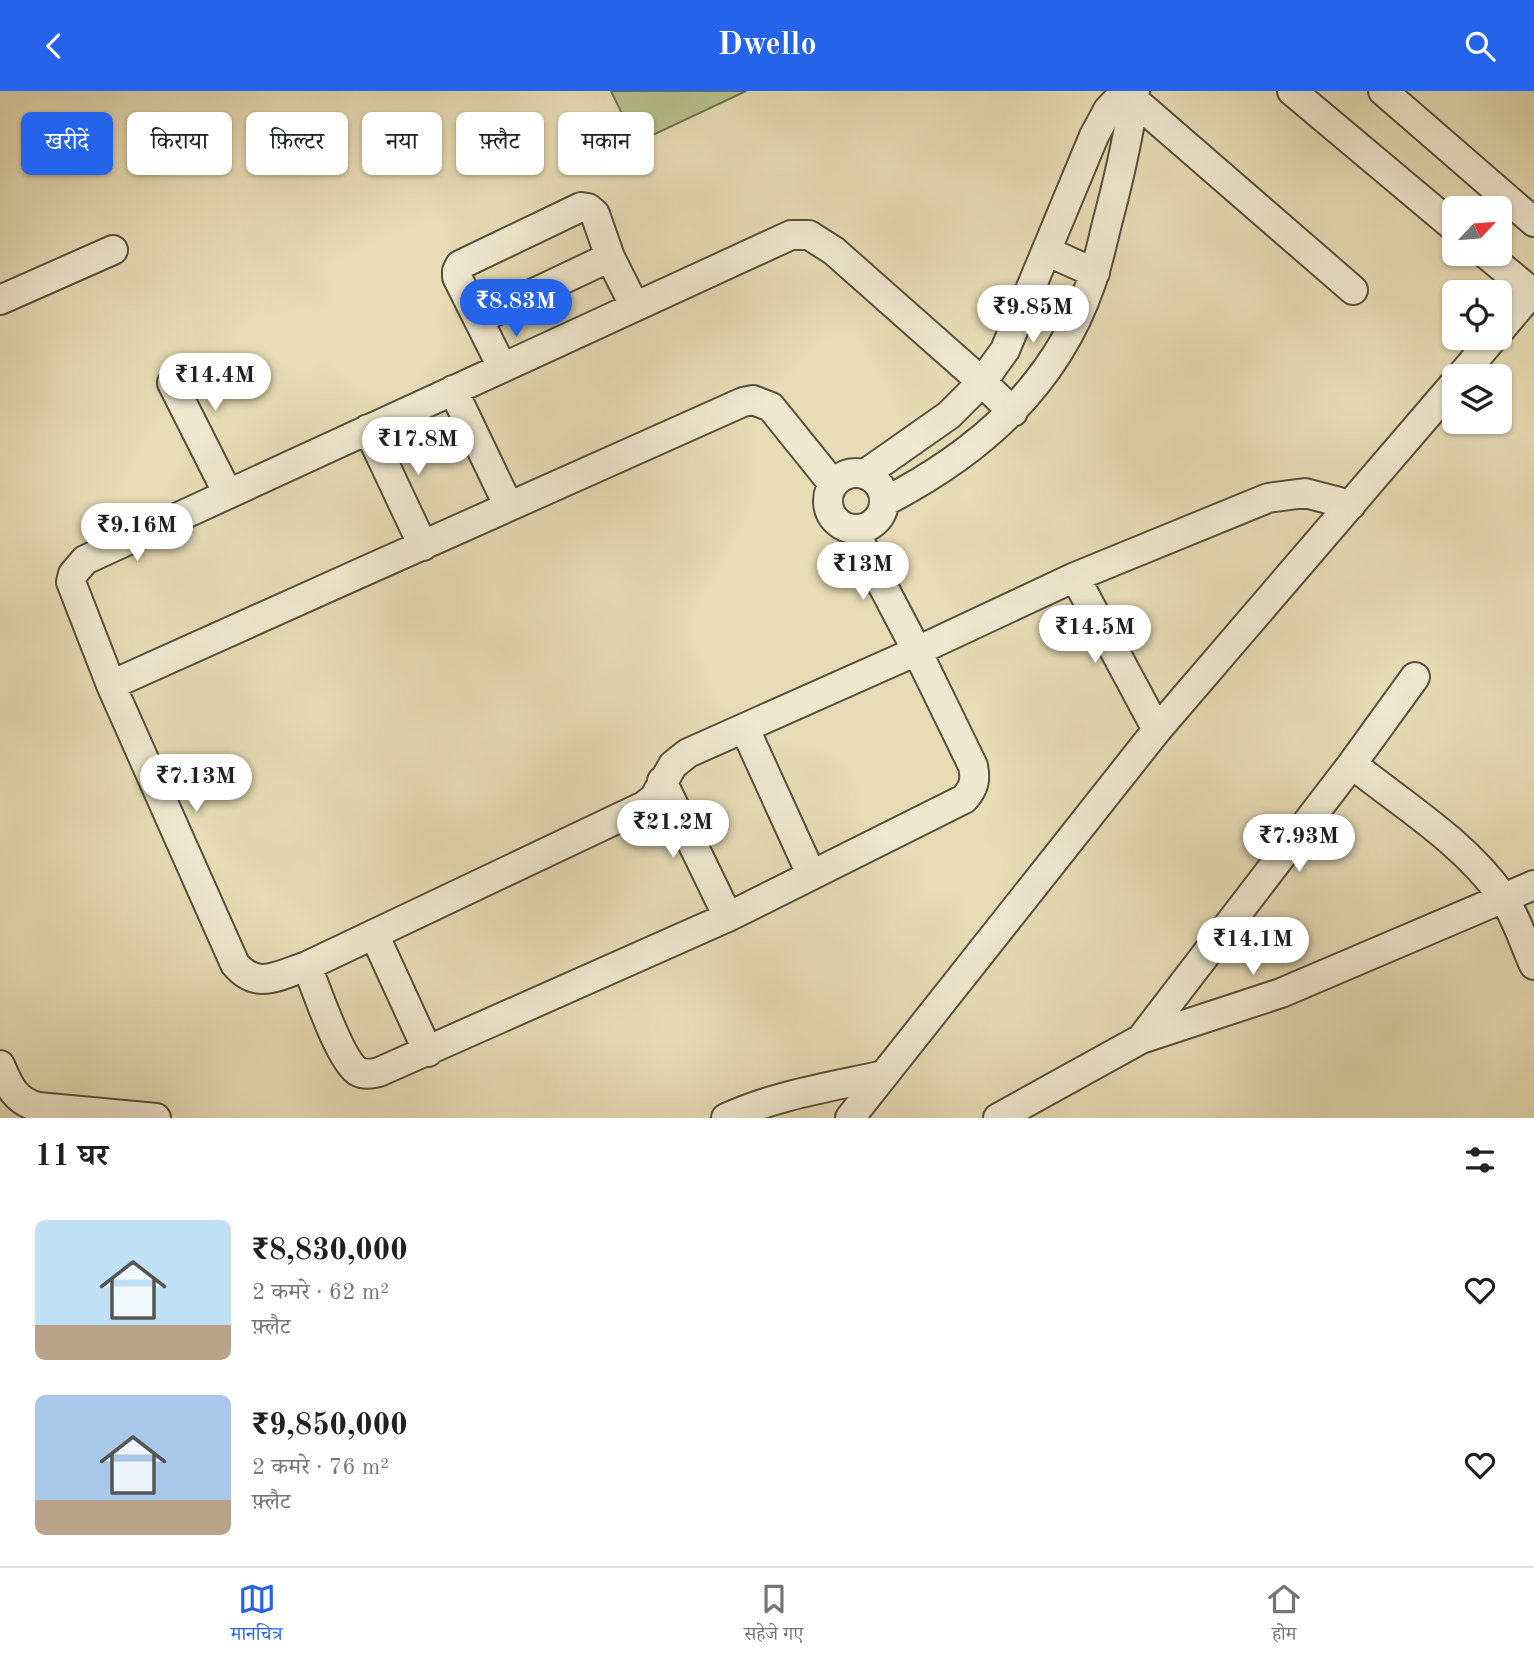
<!DOCTYPE html>
<html lang="hi">
<meta charset="utf-8">
<style>
:root{--surface:#fff;--page:#f6f6f6;--text:#202124;--muted:#757577;--line:#e0e0e0;--accent:#2563eb}
body{margin:0;font-family:"Old Standard TT","Noto Serif Devanagari",serif;background:var(--page);color:var(--text);height:100vh;display:flex;flex-direction:column;font-size:26px;white-space:nowrap}
*{box-sizing:border-box;margin:0}
p{font-size:23px;color:var(--muted)}
.icon{flex:none;width:38px;height:38px;fill:none;stroke:currentColor;stroke-width:2;stroke-linecap:round;stroke-linejoin:round}
.map{position:relative;height:1027px;overflow:hidden}
.details{display:flex;flex-direction:column;background:var(--surface);flex:1}
.details>*{flex:none}
.hud{position:absolute;left:21px;top:21px;width:700px;height:63px;display:flex;gap:14px}
.needle{width:46px;rotate:64deg}
.tools{position:absolute;left:1442px;top:105px;display:grid;gap:14px}
.tools a{display:grid;place-items:center;width:70px;height:70px;border-radius:10px;background:var(--surface);box-shadow:0 2px 5px #0004;font-size:35px}
.price{position:absolute;translate:-50% -60px;padding:0 16px;border-radius:24px;background:#fff;color:#222;font-size:23px;line-height:46px;filter:drop-shadow(0 2px 4px #0008)}
.price::after{content:'';position:absolute;left:50%;top:42px;width:21px;height:16px;margin-left:-10px;background:inherit;clip-path:polygon(0 0,100% 0,50% 100%)}
.price.active{background:var(--accent);color:#fff}
ul{padding:0;list-style:none}
li{display:flex;align-items:center;gap:21px;height:175px;padding:0 35px}
li span{display:grid;place-items:center;flex:none;width:196px;height:140px;border-radius:10px;color:#555}
li>.icon{margin-inline-start:auto}
span .icon{width:84px;height:84px;fill:#fffc;stroke-width:1}
li b{font-size:30px}
h2{display:flex;justify-content:space-between;align-items:center;height:84px;padding:0 35px;font-size:30px}
.pill{padding:0 24px;border-radius:10px;background:var(--surface);box-shadow:0 2px 5px #0004;font-size:24px;line-height:63px}
.pill.active{background:var(--accent);color:#fff}
header{display:flex;justify-content:space-between;align-items:center;height:91px;padding:0 35px;background:var(--accent);color:#fff;font-size:32px;font-weight:700}
.tabs{display:flex;justify-content:space-around;align-items:center;height:98px;border-top:2px solid var(--line);background:var(--surface);font-size:19px;color:var(--muted)}
.tabs a{display:grid;justify-items:center;gap:4px}
.tabs .active{color:var(--accent)}
.map>svg:first-child{display:block}
</style>
<header><svg class="icon" aria-label="back" viewBox="0 0 24 24"><path d="M15 5l-7 7 7 7"/></svg>Dwello<svg class="icon" aria-label="search" viewBox="0 0 24 24"><circle cx="10" cy="10" r="6"/><path d="M15 15l6 6"/></svg></header>
<div class="map">
<svg width="1534" height="1027" viewBox="0 0 1534 1027">
<rect width="100%" height="100%" fill="#e7dcb5"/>
<filter id="stains"><feTurbulence type="fractalNoise" baseFrequency=".00286" numOctaves="4"/><feColorMatrix values="0 0 0 0 .2 0 0 0 0 .09 0 0 0 0 .02 0 0 0 .5 -.17"/></filter>
<radialGradient id="worn" r=".72"><stop offset=".6" stop-color="#630" stop-opacity="0"/><stop offset="1" stop-color="#630" stop-opacity=".3"/></radialGradient>
<!-- green -->
<path fill="#b6c08d" stroke="#707052" stroke-width="2" d="M611,0H746L636,52Z"/>
<g fill="none" stroke-linecap="round" stroke-linejoin="round">
<defs>
<path id="minor" d="M1292,0L1454,136
M1383,0L1534,131
M1134,9L1353,199
M1046,160L1095,182
M1486,163L1534,203
M0,209L113,159
M479,228L610,166
M1500,239L1532,201
M502,276L457,186V180L460,174L581,116L588,117L595,123L610,166L634,214
M1461,285L1493,247
M172,292L228,403
M453,299L508,414
M368,338L423,455
M828 410a28 28 0 1 1 56 0a28 28 0 1 1-56 0Z
M865,383L949,324L982,291L1005,259L1094,45L1108,19L1126,0
M833,393L771,316L753,309L743,311C531,404 322,500 111,594L71,491L73,483L85,469L791,144H809L834,160L982,291L1013,321
M884,411C979,362 1056,295 1091,192C1099,170 1103,147 1109,125C1120,83 1129,43 1135,0
M1075,486L1157,639
M111,594L235,873C257,900 279,884 307,875L644,715L654,707L673,674L688,662L917,560L1075,486L1268,407L1305,402L1351,414
M745,638L811,783
M1352,673C1403,714 1464,751 1502,805C1516,825 1524,852 1534,874
M662,690L728,826
M374,843L428,961
M307,875C316,897 339,967 357,980C364,984 371,983 379,981L728,826L964,708C974,697 976,689 973,675L917,560L853,438
M1141,948L1352,673L1415,586
M0,974C9,995 15,1010 38,1016L156,1027
M726,1027C776,1004 830,996 884,984
M850,1027L1157,639L1454,293
M998,1027L1141,948L1281,902L1534,794"/>
</defs>
<!-- minor casing -->
<use href="#minor" stroke="#59503e" stroke-width="32"/>
<!-- minor -->
<use href="#minor" stroke="#efe8cf" stroke-width="28"/>
</g>
<rect width="100%" height="100%" filter="url(#stains)"/>
<rect width="100%" height="100%" fill="url(#worn)"/>
</svg>
<div class="tools">
<a><svg class="needle" viewBox="-14 -14 28 28"><path d="M0-13l5 13h-10z" fill="#e53935"/><path d="M0 13l5-13h-10z" fill="#757577"/></svg></a>
<a><svg class="icon" aria-label="locate" viewBox="0 0 24 24"><circle cx="12" cy="12" r="6"/><path d="M12 2v4M12 18v4M2 12h4M18 12h4"/></svg></a>
<a><svg class="icon" aria-label="layers" viewBox="0 0 24 24"><path d="M12 4l9 5-9 5-9-5zM3 14l9 5 9-5"/></svg></a>
</div>
<b class="price active" style="left:516px;top:248px">₹8.83M</b>
<b class="price" style="left:1033px;top:254px">₹9.85M</b>
<b class="price" style="left:215px;top:322px">₹14.4M</b>
<b class="price" style="left:418px;top:386px">₹17.8M</b>
<b class="price" style="left:137px;top:472px">₹9.16M</b>
<b class="price" style="left:863px;top:511px">₹13M</b>
<b class="price" style="left:1095px;top:574px">₹14.5M</b>
<b class="price" style="left:196px;top:723px">₹7.13M</b>
<b class="price" style="left:673px;top:769px">₹21.2M</b>
<b class="price" style="left:1299px;top:783px">₹7.93M</b>
<b class="price" style="left:1253px;top:886px">₹14.1M</b>
<div class="hud">
<a class="pill active">खरीदें</a>
<a class="pill">किराया</a>
<a class="pill">फ़िल्टर</a>
<a class="pill">नया</a>
<a class="pill">फ़्लैट</a>
<a class="pill">मकान</a>
</div>
</div>
<section class="details">
<h2>11 घर<svg class="icon" aria-label="filters" viewBox="0 0 24 24"><path d="M4 7h16M4 17h16"/><circle cx="9" cy="7" r="2"/><circle cx="15" cy="17" r="2"/></svg></h2>
<ul>
<li><span style="background:linear-gradient(#bfe0f5 75%,#b9a48a 0)"><svg class="icon" aria-label="home" viewBox="0 0 24 24"><path d="M3 11l9-7 9 7M6 9v11h12V9"/></svg></span><div><b>₹8,830,000</b><p>2 कमरे · 62 m²</p><p>फ़्लैट</p></div><svg class="icon" aria-label="heart" viewBox="0 0 24 24"><path d="M12 20l-8-8c-3-5 5-10 8-4 3-6 11-1 8 4z"/></svg></li>
<li><span style="background:linear-gradient(#a9c7e8 75%,#b9a48a 0)"><svg class="icon" aria-label="home" viewBox="0 0 24 24"><path d="M3 11l9-7 9 7M6 9v11h12V9"/></svg></span><div><b>₹9,850,000</b><p>2 कमरे · 76 m²</p><p>फ़्लैट</p></div><svg class="icon" aria-label="heart" viewBox="0 0 24 24"><path d="M12 20l-8-8c-3-5 5-10 8-4 3-6 11-1 8 4z"/></svg></li>
</ul>
</section>
<nav class="tabs">
<a class="active"><svg class="icon" aria-label="map" viewBox="0 0 24 24"><path d="M3 6l6-2 6 2 6-2v14l-6 2-6-2-6 2zM9 4v14M15 6v14"/></svg>मानचित्र</a>
<a><svg class="icon" aria-label="saved" viewBox="0 0 24 24"><path d="M7 4h10v16l-5-4-5 4z"/></svg>सहेजे गए</a>
<a><svg class="icon" aria-label="home" viewBox="0 0 24 24"><path d="M3 11l9-7 9 7M6 9v11h12V9"/></svg>होम</a>
</nav>
